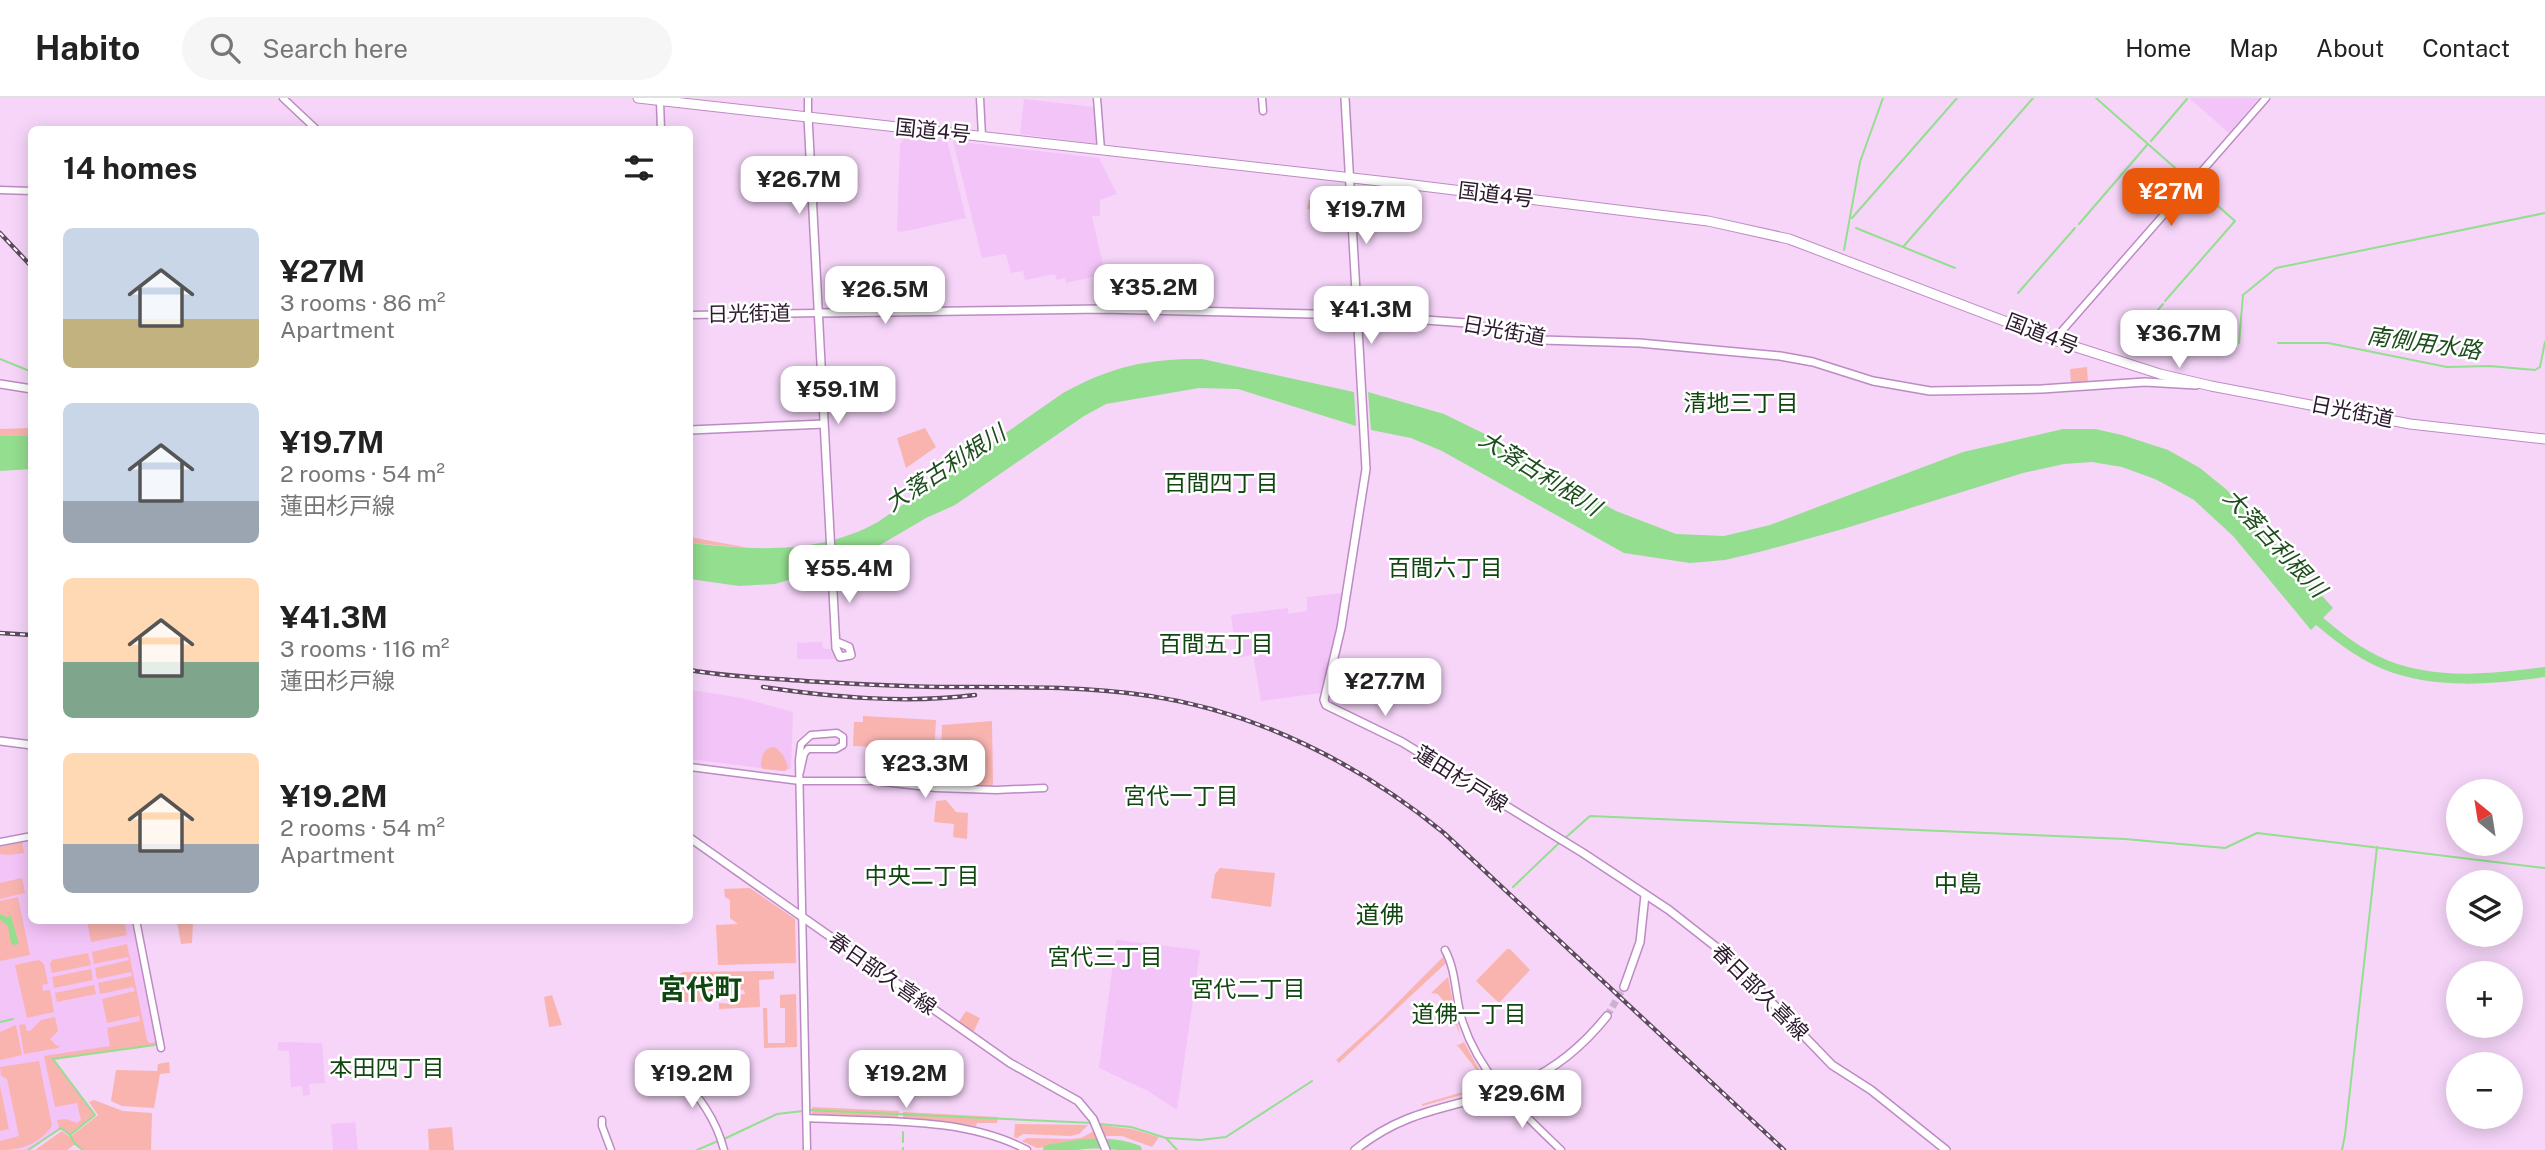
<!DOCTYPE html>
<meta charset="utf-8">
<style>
:root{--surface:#fff;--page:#f6f6f6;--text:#222;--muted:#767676;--line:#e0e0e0;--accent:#ea580c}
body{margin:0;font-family:"Public Sans","Noto Sans JP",sans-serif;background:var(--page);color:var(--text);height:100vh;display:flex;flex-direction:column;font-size:26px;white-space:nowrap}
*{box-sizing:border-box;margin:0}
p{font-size:23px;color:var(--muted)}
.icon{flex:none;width:38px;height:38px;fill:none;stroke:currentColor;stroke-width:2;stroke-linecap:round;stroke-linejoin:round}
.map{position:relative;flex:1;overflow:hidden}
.drawer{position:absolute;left:28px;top:28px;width:665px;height:798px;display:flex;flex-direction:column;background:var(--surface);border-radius:10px;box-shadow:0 4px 18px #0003}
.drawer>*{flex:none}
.needle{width:46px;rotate:330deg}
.buttons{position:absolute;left:2446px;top:681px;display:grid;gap:14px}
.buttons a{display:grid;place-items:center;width:77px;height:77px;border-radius:50%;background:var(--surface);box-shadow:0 4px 18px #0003;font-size:35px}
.price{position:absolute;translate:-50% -60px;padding:0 16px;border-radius:14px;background:#fff;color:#222;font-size:23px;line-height:46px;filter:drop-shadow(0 2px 4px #0008)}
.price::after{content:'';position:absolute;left:50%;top:42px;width:21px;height:16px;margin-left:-10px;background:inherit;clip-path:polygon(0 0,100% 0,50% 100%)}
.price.on{background:var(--accent);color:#fff}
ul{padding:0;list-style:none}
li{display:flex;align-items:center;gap:21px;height:175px;padding:0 35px}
li span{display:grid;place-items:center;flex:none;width:196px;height:140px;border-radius:10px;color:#555}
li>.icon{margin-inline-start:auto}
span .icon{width:84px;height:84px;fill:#fffc;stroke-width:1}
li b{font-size:30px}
h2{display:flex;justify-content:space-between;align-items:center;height:84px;padding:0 35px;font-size:30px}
header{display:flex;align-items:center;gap:42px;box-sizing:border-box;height:98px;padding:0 35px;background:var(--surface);border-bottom:2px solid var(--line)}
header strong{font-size:33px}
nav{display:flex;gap:38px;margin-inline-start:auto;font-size:24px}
.search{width:490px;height:63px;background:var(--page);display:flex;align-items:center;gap:18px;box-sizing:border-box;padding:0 24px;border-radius:38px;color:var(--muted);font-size:26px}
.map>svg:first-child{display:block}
</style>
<header>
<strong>Habito</strong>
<div class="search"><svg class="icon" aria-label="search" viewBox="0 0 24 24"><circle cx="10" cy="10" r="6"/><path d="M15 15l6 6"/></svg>Search here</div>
<nav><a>Home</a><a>Map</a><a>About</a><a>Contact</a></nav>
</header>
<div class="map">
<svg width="2545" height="1052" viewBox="0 0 2545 1052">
<rect width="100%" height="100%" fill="#f6d5f9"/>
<!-- built -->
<path fill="#f3c4f8" d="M2189,0H2259L2229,35Z
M1024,1L1094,9L1097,46L1020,36Z
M906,37L947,42L966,120L911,132L899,134L897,132L900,46Z
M953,43L1099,60L1117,96L1100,102V118H1092L1105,176L1066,185L1065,180L1057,182L1055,176L1025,182L1023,173L1011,175L1006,156L982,160Z
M1342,495L1325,591L1321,595L1261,603L1253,557L1237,560L1231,517L1288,510V516L1307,513V499Z
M822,544L823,551H834L835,561H797V545Z
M690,592L742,600L793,614L791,671L783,673L690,661Z
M31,742L32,822L133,823L157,944L155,947L53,961L95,1017L70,1037L61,1030L30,1052H0V749Z
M1118,842L1199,852L1200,854L1177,1012L1148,993L1099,970L1116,843Z
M278,944L322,945L325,985L309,986L310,997L303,998L302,988L291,989L289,953L278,952Z
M355,1024L358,1052H333L331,1026Z"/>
<!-- green -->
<path fill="#f9b4b0" d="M1309,102L1345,105L1346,128L1319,127L1318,112L1307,111Z
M2087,269L2088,285L2071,286L2070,271Z
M31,330V337L0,338V331Z
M925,330L936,349L906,370L897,340Z
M690,439L749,450L690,445Z
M863,618L936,622L934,659L899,656V650L853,648L854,624H863Z
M992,623L993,686L992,688H940L942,627Z
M774,649C781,652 787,663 788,670L785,673L763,671L761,668C761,658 764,650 774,649Z
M946,702L956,714L968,715L967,741L953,739L954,726L934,724L936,703Z
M22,744L24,755L9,757L0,756V749Z
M1220,770L1275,775L1271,809L1211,800L1215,776Z
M22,780L25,795L0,801V785Z
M750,790L795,821L796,865L718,867L716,827L738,826L730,820V802L725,799L724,791Z
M18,799L30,857L0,863V803Z
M87,823H124L127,837L91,844Z
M193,823L192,845L181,846L177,824Z
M127,846L147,942L149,945L157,944L155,947L53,961L95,1017L70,1037L62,1030L55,1034L59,1029L57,1022L66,1021L77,1025L81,1022L77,1005L55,1009L44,958L110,948L107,930L140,923L139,918L107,925L102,901L135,893L133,889L100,896L98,885L132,878L131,874L97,881L95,870L129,862L128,859L94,866L92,854Z
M1507,851H1510L1530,872L1499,905L1476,883Z
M88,855L91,867L52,875L50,866L52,862Z
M1443,859L1446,865L1339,965L1336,962L1378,924Z
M39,862L44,866L48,886L42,887L43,893L50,892L54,914L27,920L15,867Z
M91,871L93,882L54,890L52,879Z
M774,873V881L759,882L760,909L719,911V905L733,906L736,897L745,896L744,892L722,893V898L714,899V903L682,904L680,876L683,874Z
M1448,879L1460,938L1451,912L1438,896L1431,895Z
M94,887L96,896L57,904L55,895Z
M796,896L797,949L764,950L763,910H767L768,945H785V910H780V897Z
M552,897L562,927L549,929L544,899Z
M966,913L980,920L973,935L958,925Z
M55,919L58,933L50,941L57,948L60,947L58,950L24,956L19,927L25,926L27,933H30L41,922Z
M16,927L22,957L0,962V934Z
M1464,944L1483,979L1479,992L1422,1008V1006L1473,991L1474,986L1478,987L1481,980L1475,977L1478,974L1458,948L1454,949Z
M39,963L52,1028C39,1046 22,1052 0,1052V1043L19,1038L7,981L1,978L0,969Z
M169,964L170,975L160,976L154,1010L122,1008L111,1003L116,972L157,973L158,966Z
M0,988L9,1031L0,1033Z
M94,1002L123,1013L152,1015L151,1052H83L75,1046L67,1052H35L62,1033L70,1039L98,1017L89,1004Z
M812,1009L899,1013L898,1020L812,1017Z
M903,1014L998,1019L997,1025H977L976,1028L903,1020Z
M1015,1026L1088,1027L1079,1036L1071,1038L1023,1036L1017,1040L1014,1039Z
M1100,1027L1131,1031L1159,1039L1152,1049L1122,1038H1105Z
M452,1029L454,1052H429L428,1031Z
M1096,1032L1100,1044L1037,1050L1022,1043L1027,1040L1070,1041L1081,1040Z"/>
<!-- water -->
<path fill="#93de8f" d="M1202,261L1354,294L1356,328L1238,291L1199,290L1106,306L1084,318L955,407L926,420L851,464L775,486L739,488L690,481V445C755,452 818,457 878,424L1063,295C1113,268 1145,261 1202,261Z
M1368,294L1444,316L1497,342L1560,382L1616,413L1676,436L1724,438L1770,427L1963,354L2063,331H2095L2122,337L2168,352L2200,370L2227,392L2333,510L2311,532L2233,438L2194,402L2155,381L2122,369L2092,364L2064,366L2023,375L1843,431L1763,453L1725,462L1690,465L1624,455L1442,353L1411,340L1371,332Z
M31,337V371L0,373V338Z
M0,816L6,819L11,818L19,846L14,847L11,845L8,828L0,822Z"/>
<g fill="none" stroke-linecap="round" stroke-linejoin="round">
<!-- stream -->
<path stroke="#93de8f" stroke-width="2" d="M2096,0L2235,123L2165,203
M2151,43L2187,1
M1852,120L1957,0
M2079,126L2147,47
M1856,130L1955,170
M1903,149L2033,0
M1844,152L1860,64L1883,0
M2018,195L2075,130
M2239,245L2243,197L2276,170L2545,115
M2278,245H2328L2447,269L2490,268L2535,272L2540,269L2545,244
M2124,251L2163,206
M0,261L32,274
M1564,741L1590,718L2125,741L2225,750L2257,735L2545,770
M1513,789L1560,744
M0,924L13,921
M809,1012L1093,1025
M1099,1026L1131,1029L1166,1040L1177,1052
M903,1034V1044
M1167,1040L1200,1042L1226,1039L1312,983
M724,1041L777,1016L803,1013
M903,1050V1052
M28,1052L61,1030L70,1037
M83,1052L75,1046L70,1037L95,1017L53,961L155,947
M697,1052L718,1043
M2342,1052L2345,1037L2377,749"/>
<!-- river -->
<path stroke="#93de8f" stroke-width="10" d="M2311,516C2334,536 2357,555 2386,567C2436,587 2494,581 2545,574
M1048,1052C1076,1046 1110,1041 1137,1052"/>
<!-- major-tunnel -->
<path stroke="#ceafd0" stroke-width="7" stroke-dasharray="7 3.5" stroke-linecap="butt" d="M1607,918L1624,889"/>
<defs>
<path id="minor" d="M283,0L317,32
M808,0V19
M980,0L982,38
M1097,0L1101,52
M1262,0L1263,13
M660,3L661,32
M0,92L32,93
M690,217L818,215
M2054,242L2266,0
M690,669L800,683H875L936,690L996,692L1044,690
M800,674L804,656L808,651H836L843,647V639L837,635L811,637L801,646L799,662L807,1052
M0,744L32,738
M136,822L161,950
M1445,852C1457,874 1455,902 1463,925C1481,979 1522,1014 1561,1052
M678,976C699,998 716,1021 724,1052
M807,1020C877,1024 964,1018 1027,1052
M602,1022V1028L611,1052"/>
<path id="major" d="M1345,0L1366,371L1341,530L1324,602L1326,607L1402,644L1583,755L1669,812L1725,856L1832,967L1871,992L1946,1052
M808,19L836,550L840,559L851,557L849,549L837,544
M818,215L1102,211L1356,217L1467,225L1542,242L1639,245L1780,258L1813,264L1873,283L1930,293L2042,291L2145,284L2196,287
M0,286L32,291
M690,332L824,326
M0,643L32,647
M690,740L1010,965L1078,1003L1093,1021L1106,1052
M1624,889L1640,844L1645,797
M1355,1052C1404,1012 1447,1011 1503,993C1545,979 1579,953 1607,918"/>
<path id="highway" d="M638,0L1397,85L1708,123L1789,141L2054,242L2160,276L2211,288L2410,326L2545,341"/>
</defs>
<!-- minor casing -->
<use href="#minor" stroke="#bd8bc3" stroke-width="9"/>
<!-- major casing -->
<use href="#major" stroke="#bd8bc3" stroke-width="10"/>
<!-- highway casing -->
<use href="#highway" stroke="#bd8bc3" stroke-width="11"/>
<!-- minor -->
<use href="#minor" stroke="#fff" stroke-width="6"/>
<!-- major -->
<use href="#major" stroke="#fff" stroke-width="7"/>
<!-- highway -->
<use href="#highway" stroke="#fff" stroke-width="9"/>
<defs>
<path id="rail" d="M0,135L32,169
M0,535L32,537
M690,572C728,579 767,580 805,583C855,586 904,589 954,589C1019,589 1085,588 1150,598C1257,614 1360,666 1444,735L1784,1052
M763,589C832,599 905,606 975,597"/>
</defs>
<!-- rail casing -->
<use href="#rail" stroke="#5f4961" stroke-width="4.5"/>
<!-- rail -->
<use href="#rail" stroke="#fff" stroke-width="2" stroke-dasharray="5" stroke-linecap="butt"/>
</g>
<g text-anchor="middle" stroke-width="5" stroke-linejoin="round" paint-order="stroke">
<!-- street labels -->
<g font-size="21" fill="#2c192e" stroke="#fff">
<text transform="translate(933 33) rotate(6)" y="7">国道4号</text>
<text transform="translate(1496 97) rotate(7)" y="7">国道4号</text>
<text transform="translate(749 216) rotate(-1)" y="7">日光街道</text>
<text transform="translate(1504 233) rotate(10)" y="7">日光街道</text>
<text transform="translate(2042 236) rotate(21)" y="7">国道4号</text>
<text transform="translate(2352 314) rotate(11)" y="7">日光街道</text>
<text transform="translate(1461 681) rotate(32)" y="7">蓮田杉戸線</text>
<text transform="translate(882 876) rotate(35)" y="7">春日部久喜線</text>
<text transform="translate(1760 894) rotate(45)" y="7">春日部久喜線</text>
</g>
<!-- water labels -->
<g font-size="23" font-style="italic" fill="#1d4e1c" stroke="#fff">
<text transform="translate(2424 245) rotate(8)" y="8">南側用水路</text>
<text transform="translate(945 370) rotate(-33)" y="8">大落古利根川</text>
<text transform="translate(1540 375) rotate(32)" y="8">大落古利根川</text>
<text transform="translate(2275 445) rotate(47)" y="8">大落古利根川</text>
</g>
<!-- neighbourhood labels -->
<g font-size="23" fill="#104610" stroke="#fff">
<text x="1741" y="313">清地三丁目</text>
<text x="1221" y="393">百間四丁目</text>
<text x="1445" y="478">百間六丁目</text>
<text x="1216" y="554">百間五丁目</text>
<text x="1181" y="706">宮代一丁目</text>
<text x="922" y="786">中央二丁目</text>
<text x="1105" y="867">宮代三丁目</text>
<text x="1248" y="899">宮代二丁目</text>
<text x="1469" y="924">道佛一丁目</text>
<text x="387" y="978">本田四丁目</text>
</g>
<!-- quarter labels -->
<g font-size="24" fill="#104610" stroke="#fff">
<text x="1958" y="794">中島</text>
<text x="1380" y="825">道佛</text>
</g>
<!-- district labels -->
<g font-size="28" font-weight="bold" fill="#104610" stroke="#fff">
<text x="700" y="901">宮代町</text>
</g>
</g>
</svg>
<div class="buttons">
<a><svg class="needle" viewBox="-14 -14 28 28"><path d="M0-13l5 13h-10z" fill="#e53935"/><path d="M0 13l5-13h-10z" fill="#767676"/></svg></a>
<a><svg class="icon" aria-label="layers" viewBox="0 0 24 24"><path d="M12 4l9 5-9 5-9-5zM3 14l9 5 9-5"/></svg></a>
<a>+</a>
<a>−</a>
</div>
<b class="price" style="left:799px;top:118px">¥26.7M</b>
<b class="price on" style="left:2171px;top:130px">¥27M</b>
<b class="price" style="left:1366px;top:148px">¥19.7M</b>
<b class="price" style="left:1154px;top:226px">¥35.2M</b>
<b class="price" style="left:885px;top:228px">¥26.5M</b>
<b class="price" style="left:1371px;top:248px">¥41.3M</b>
<b class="price" style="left:2179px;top:272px">¥36.7M</b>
<b class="price" style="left:838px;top:328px">¥59.1M</b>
<b class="price" style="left:849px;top:507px">¥55.4M</b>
<b class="price" style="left:1385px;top:620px">¥27.7M</b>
<b class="price" style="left:925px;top:702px">¥23.3M</b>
<b class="price" style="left:692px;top:1012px">¥19.2M</b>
<b class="price" style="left:906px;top:1012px">¥19.2M</b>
<b class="price" style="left:1522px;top:1032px">¥29.6M</b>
<section class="drawer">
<h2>14 homes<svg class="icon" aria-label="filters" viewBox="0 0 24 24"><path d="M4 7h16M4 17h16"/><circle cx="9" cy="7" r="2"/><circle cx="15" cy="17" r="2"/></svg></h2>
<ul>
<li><span style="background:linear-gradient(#c9d6e8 65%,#c2b280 0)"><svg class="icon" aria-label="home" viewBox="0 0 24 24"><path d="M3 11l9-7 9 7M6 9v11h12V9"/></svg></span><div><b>¥27M</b><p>3 rooms · 86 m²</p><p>Apartment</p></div></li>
<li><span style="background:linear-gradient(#c9d6e8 70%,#9aa5b1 0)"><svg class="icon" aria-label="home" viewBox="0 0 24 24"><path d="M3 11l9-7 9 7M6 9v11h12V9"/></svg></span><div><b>¥19.7M</b><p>2 rooms · 54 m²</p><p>蓮田杉戸線</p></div></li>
<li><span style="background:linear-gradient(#ffd9b3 60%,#7fa58c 0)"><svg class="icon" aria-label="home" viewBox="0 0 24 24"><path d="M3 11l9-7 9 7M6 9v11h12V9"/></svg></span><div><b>¥41.3M</b><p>3 rooms · 116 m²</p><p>蓮田杉戸線</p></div></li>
<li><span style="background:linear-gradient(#ffd9b3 65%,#9aa5b1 0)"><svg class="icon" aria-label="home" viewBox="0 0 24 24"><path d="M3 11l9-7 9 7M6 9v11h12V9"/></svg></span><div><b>¥19.2M</b><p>2 rooms · 54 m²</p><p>Apartment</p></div></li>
</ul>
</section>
</div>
